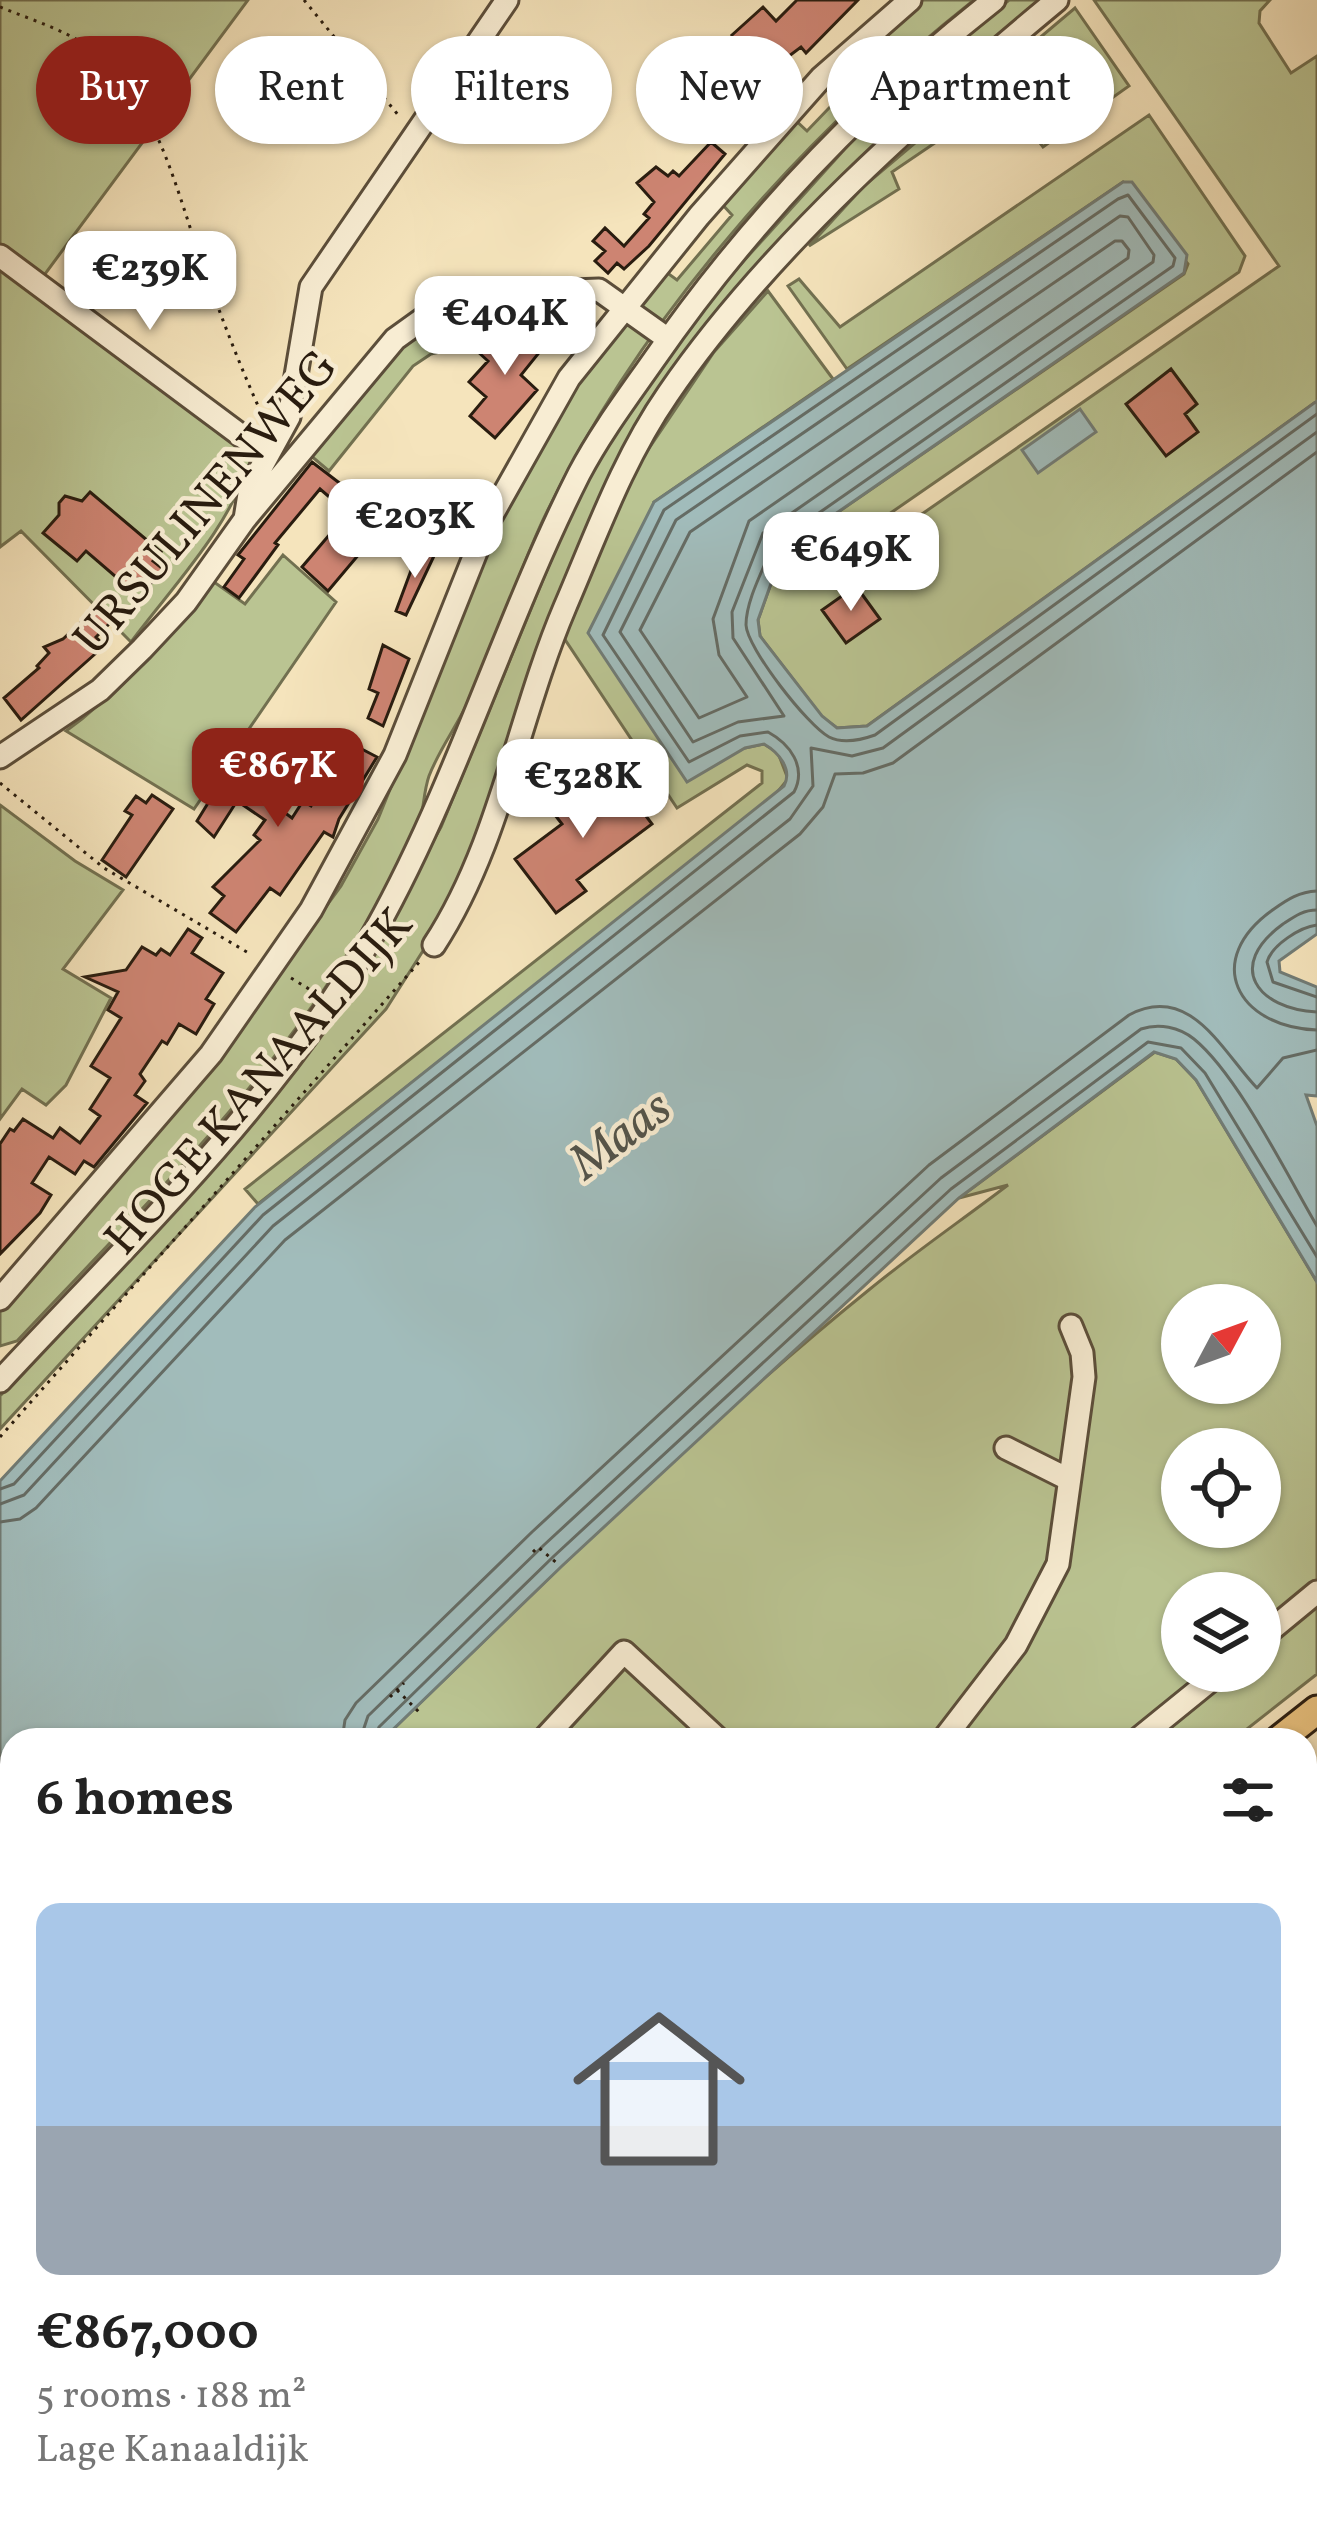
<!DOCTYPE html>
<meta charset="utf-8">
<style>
:root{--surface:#fff;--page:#f2f2f2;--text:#222;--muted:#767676;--line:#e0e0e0;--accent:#8f2418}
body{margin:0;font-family:Vollkorn,serif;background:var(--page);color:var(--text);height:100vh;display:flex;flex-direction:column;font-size:45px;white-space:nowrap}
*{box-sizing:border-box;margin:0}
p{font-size:39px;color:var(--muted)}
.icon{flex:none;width:66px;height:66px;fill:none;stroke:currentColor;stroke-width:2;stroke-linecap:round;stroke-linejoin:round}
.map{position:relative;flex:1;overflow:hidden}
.drawer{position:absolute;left:0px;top:1728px;width:1317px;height:807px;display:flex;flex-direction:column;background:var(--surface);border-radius:36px 36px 0 0;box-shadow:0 3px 9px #0004}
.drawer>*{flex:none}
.guide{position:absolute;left:36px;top:36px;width:1245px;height:108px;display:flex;gap:24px}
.needle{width:78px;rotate:49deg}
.buttons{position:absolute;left:1161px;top:1284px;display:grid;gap:24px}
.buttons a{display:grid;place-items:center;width:120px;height:120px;border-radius:50%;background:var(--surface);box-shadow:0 3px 9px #0004;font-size:60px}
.price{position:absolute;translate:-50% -102px;padding:0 27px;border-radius:24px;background:#fff;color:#222;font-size:39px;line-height:78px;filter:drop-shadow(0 3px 6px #0008)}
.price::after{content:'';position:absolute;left:50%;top:72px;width:36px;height:27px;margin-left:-18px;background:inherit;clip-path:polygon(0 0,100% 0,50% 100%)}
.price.on{background:var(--accent);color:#fff}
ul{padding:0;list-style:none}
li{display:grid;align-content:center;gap:24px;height:636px;padding:0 36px}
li+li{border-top:3px solid var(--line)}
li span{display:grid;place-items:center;height:372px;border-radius:24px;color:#555}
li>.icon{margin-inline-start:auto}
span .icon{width:216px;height:216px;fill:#fffc;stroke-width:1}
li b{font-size:51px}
h2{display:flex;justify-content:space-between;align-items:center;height:144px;padding:0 36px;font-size:51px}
.chip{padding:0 42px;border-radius:54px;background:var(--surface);box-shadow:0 3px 9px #0004;font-size:42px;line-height:108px}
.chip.on{background:var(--accent);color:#fff}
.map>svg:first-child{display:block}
</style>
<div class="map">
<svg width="1317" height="2534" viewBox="0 0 1317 2534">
<rect width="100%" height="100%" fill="#f5e4bc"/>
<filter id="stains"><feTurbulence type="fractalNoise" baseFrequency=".00167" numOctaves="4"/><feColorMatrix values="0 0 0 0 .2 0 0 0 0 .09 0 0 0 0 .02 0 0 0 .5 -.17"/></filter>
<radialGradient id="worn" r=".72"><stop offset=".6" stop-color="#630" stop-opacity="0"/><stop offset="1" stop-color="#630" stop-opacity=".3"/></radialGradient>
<!-- green -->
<path fill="#bac492" stroke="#727050" stroke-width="3" fill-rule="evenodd" d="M0,0H248L42,278L252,456C229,529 176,582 131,642L21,531L0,547Z
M922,0H974C802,136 637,321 543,520C515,580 496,644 467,704C455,729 439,750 429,776C423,793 424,812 418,829C407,856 389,884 375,909C281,1073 146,1204 17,1341L0,1346V1310L225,1046L341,886L378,819L500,517L575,379L662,269L677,280L732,215L721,203L794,119L807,131L853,83L841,69Z
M1009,0H1041L891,133L647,427L467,870L440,924L386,1009L0,1429V1396L231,1145L342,1003L441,827L583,483L684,327L871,120Z
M1094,0H1270L1260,11L1259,23L1291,73L1317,56V401L867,726L837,728L822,717L760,636L758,620L783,550L1184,274L1188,264L1123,182L847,369L788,286L799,279L840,327L1149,115L1245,256L1239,272L866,530L857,567L877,572L886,539L1279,266Z
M1075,8L1129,86L1043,147L1004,96L892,172L899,189L809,246L864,186Z
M768,291L833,379L654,502L745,748L764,744L778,753L788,779L771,800L258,1204L245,1189L762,783V771L747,765L677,808L562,635L631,475L714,352Z
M509,314L480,343L431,354L413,366L329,471L310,455C340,420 385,349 426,331C452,319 481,317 509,314Z
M283,555L336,602L194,809L66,731C124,690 164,632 207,577L245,604Z
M0,805L75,861L123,890L63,969L111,998L66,1085L46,1105L22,1089L0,1119Z
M1155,1052L1176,1059L1196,1080L1317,1282V1674L1233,1740H382C541,1586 698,1428 870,1289C914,1253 962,1220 1008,1185L959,1198ZM1182,1305H1260V1383H1182ZM1182,1449H1260V1527H1182ZM1182,1593H1260V1671H1182Z
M1317,1765V1914L1305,1905V1774Z
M12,2102V2281L0,2294V2113Z
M703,2523H841L831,2534H697Z"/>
<!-- water -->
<path fill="#a1bcbb" stroke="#717c76" stroke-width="3" d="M1123,182H1132L1187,255L1184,273L783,550L758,620L760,636L822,716L837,728L867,726L1317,401V934L1279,961L1280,972L1317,987V1096L1306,1095L1317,1126V1282L1196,1080L1176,1059L1154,1052L959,1198L563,1565L382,1740H12V2102L0,2113V1481L255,1207L784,786C793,769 778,752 764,744L745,748L687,782L588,633L654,502Z
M1080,409L1096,432L1038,473L1022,450Z
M12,2281V2523H414L407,2534H0V2294Z"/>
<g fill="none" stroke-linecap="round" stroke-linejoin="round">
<!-- shore -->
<path stroke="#656c65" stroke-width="3" d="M1120,216L1128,217L1154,255L1153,262L763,533L732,612L733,638L784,716L738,722L693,742L620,632L676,520Z
M1115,241H1122L1129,250L1128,258L749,521L713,619L719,655L747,697L699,718L640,630L690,532Z
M1317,891C1299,892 1288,899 1274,909C1201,960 1237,1027 1317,1030
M1317,910C1303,910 1295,916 1283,924C1225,966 1257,1009 1317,1012
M1317,925C1300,927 1272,945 1267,962L1273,982L1317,997
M0,1489L14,1484L263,1215L794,792C807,767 790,744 768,732L740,736L689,762L603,635L664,510L1118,199L1128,195L1175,258L1173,266L773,545C764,568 746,600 746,625C747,648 808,726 829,737C843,744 861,740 875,735L1317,414
M0,1504L24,1495L273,1226L790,819L813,786L811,748L852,756L883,748L1317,432
M0,1522L20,1519L36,1508L285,1240L800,834L823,807L835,774L863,773L893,763L1317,452
M342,1740L345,1720L356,1703L532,1532L929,1165L1129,1015C1191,982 1223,1053 1257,1088L1283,1058L1317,1050
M360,1740L368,1716L544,1545L941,1178L1141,1029C1159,1023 1179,1027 1194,1039C1238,1075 1287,1175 1317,1226
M375,1740L379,1727L554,1556L951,1189L1148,1042L1181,1048L1205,1073L1317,1257"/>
</g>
<!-- building -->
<path fill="#cd8472" stroke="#291c0f" stroke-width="3" d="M797,0H858L806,53L801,47L757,80L733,54L742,46L732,35L763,7L776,21Z
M711,142L725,154L649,246L624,269L617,263L608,273L595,261L605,251L593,241L605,228L624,246L649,218L644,214L654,202L637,183L656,167L668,176L673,171L679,176Z
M510,323L519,330L529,329L542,349L521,375L537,390L495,438L470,416L486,397L469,382L488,361L477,351L487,340L492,344Z
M1171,369L1197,404L1185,414L1198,432L1166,456L1126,404Z
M312,462L363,501L358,507L370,518L360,531L371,540L328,591L302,567L348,513L320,489L275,543L278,545L239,598L224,587L244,559L238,555Z
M90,492L161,552L153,561L163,569L147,588L138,579L130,589L86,551L77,561L43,533L59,515V503L65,496L82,501Z
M419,549L434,556L406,615L396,611Z
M856,586L880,619L846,643L822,610Z
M96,608L110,623L96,637L104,646L21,720L4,698L39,668L37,666L49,653L44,647L63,639Z
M383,645L409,659L383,726L368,718L378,693L369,689Z
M354,745L377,757L339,819L333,837L324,832L280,895L270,888L236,932L210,913L224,896L213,887L260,840L254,835L265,820L237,801L214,837L197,821L213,795L218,798L232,774L241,780L257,753L279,767L261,795L292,818L303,801L311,806L343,747L350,751Z
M613,772L652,824L577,880L586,891L556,913L515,859L562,824L555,815Z
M152,795L173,809L126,877L102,860L132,815L125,811L136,796L146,803Z
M188,929L202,938L192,953L223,973L206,999L214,1004L196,1034L179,1024L167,1044L162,1041L140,1074L145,1081L135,1095L147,1103L94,1167L84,1161L75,1174L49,1157L32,1183L51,1195L40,1213L0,1254V1144L10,1129L14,1131L23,1119L53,1138L60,1128L80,1143L100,1116L90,1109L110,1078L91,1066L121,1018L108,1010L118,992L85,977L126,970L142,947L156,955L161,949L170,955Z"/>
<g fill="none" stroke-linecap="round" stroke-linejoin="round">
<defs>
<path id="minor" d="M0,256L266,454
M245,519L250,488L289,417L311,287L507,0
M0,757L100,690L142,649L186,602L245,519L395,339L427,316L494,294L599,290L668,339
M434,945C500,844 518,717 565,607C596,535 623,459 668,394C767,249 922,112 1057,0
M0,1299L211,1054L311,910L395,755L488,522L569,378L699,216L821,78L910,0
M0,1381C128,1243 271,1108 367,945C454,795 501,628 579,474C600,434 627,398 653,361C748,224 863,103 994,0
M1006,1448L1068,1479
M1260,1639L1317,1592
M543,1740L624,1652L719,1740
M943,1740L1016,1645L1058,1564L1084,1377L1082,1353L1071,1326
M1137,1740L1222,1671
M1305,1922L1317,1930
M1305,2340L1317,2326
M906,2523L914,2534
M1167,2523L1177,2534
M552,2534L559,2523
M844,2534L855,2523"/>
<path id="major" d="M1279,1740L1317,1710
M678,2534L685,2523"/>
</defs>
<!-- minor casing -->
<use href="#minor" stroke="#5c4e3a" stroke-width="27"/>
<!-- major casing -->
<use href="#major" stroke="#291c0f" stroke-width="33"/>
<!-- path -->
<path stroke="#291c0f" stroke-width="3" stroke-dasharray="3 6" stroke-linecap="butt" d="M304,0L399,116
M0,7C37,22 76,33 106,60C160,111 179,199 203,266C222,319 241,369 264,419
M0,783L104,868L252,955
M291,978L314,992
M0,1437L421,960
M533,1552L538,1547L559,1565
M397,1690L421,1714
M390,1697L404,1683
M1305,1766L1317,1758
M1305,2112L1310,2106L1317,2112
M1305,2155L1317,2142
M280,2523L291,2534
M1022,2523L1028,2534
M298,2534L308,2525
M639,2534L646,2523"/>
<!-- minor -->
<use href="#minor" stroke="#f8edd3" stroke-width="21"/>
<!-- major -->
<use href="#major" stroke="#eac27e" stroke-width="27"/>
</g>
<g text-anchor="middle" stroke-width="9" stroke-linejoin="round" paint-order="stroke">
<!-- street labels -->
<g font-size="48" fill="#291c0f" stroke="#f8edd3">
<text transform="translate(204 501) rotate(-50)" y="17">URSULINENWEG</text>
<text transform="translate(257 1080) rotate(-49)" y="17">HOGE KANAALDIJK</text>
</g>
<!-- water labels -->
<g font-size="51" font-style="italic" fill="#53544b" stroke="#f8edd3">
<text transform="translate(619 1133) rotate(-37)" y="18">Maas</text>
</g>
</g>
<rect width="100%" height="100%" filter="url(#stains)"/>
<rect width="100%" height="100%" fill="url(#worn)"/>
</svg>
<div class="buttons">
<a><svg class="needle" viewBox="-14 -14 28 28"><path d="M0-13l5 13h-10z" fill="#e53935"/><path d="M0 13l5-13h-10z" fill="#767676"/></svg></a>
<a><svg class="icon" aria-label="locate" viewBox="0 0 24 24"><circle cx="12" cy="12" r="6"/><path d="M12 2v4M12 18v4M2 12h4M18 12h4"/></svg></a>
<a><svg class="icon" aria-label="layers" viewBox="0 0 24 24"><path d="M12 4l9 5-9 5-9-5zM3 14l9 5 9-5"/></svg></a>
</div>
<b class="price" style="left:150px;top:333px">€239K</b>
<b class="price" style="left:505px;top:378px">€404K</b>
<b class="price" style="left:415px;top:581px">€203K</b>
<b class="price" style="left:851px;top:614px">€649K</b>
<b class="price on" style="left:278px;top:830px">€867K</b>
<b class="price" style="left:583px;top:841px">€328K</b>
<div class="guide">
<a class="chip on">Buy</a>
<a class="chip">Rent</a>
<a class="chip">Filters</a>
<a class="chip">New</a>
<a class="chip">Apartment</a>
</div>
<section class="drawer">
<h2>6 homes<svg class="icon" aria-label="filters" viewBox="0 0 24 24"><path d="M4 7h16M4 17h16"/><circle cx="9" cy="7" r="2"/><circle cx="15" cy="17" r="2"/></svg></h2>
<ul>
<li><span style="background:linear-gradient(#a9c7e8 60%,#9aa5b1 0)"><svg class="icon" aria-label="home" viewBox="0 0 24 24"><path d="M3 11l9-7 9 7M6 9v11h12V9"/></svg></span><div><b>€867,000</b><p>5 rooms · 188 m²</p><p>Lage Kanaaldijk</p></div></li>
</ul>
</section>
</div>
